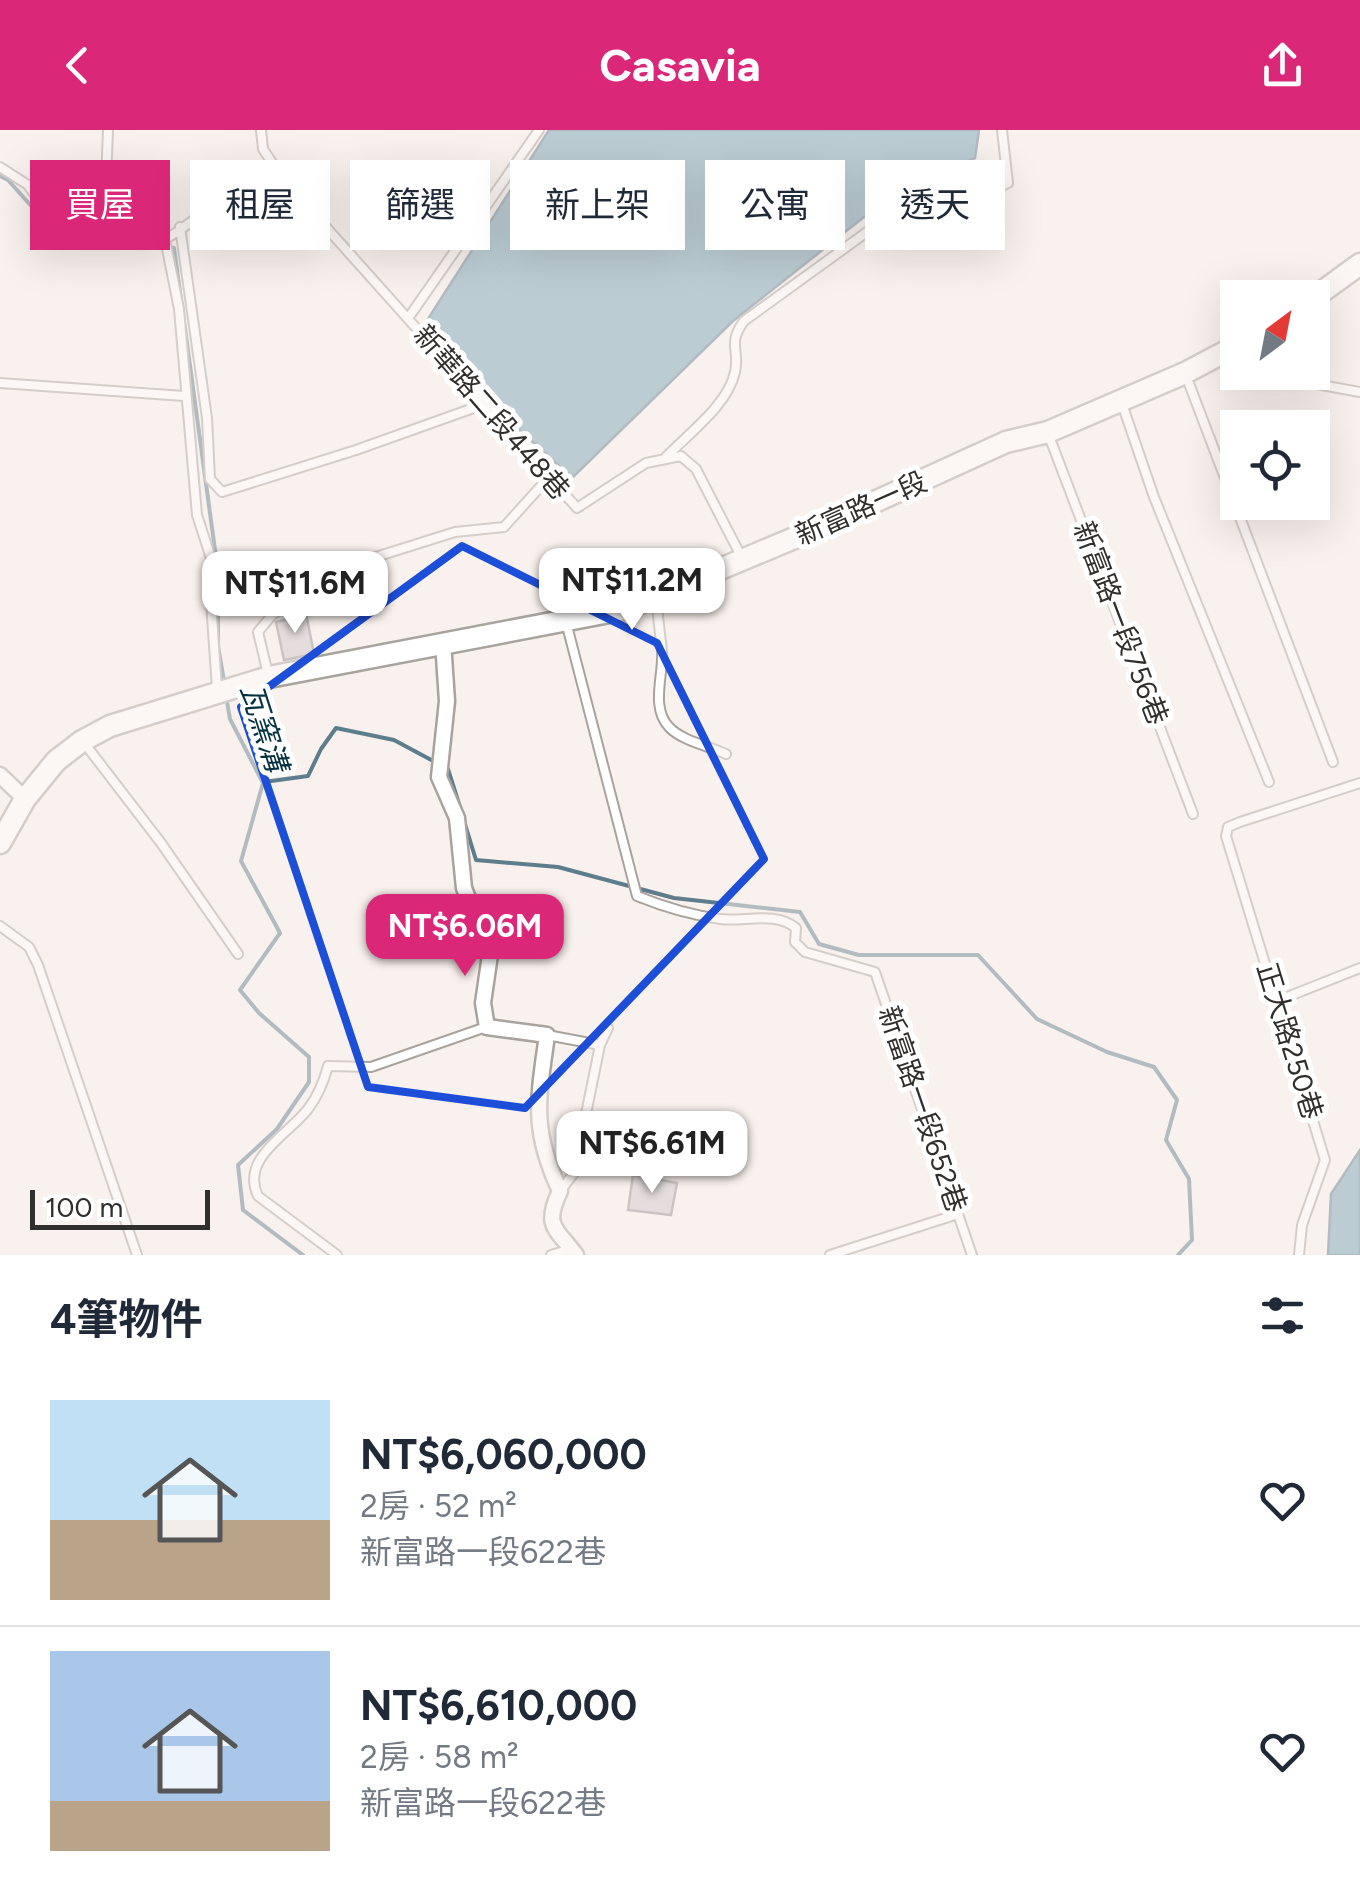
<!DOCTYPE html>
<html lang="zh-TW">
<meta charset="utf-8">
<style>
:root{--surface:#fff;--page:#f2f2f3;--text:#1f2937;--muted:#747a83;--line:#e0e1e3;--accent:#db2777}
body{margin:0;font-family:Figtree,"Noto Sans TC",sans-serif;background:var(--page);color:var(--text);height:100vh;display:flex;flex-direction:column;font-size:38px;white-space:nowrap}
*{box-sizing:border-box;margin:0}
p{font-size:32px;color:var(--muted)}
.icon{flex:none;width:55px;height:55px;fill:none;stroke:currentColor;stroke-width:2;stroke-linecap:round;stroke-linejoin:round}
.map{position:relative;height:1125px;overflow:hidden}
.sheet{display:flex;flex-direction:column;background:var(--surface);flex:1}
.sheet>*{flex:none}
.top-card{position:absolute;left:30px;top:30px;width:1300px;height:90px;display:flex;gap:20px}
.needle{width:65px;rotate:32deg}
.buttons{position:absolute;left:1220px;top:150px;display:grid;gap:20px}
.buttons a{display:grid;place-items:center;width:110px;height:110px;border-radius:0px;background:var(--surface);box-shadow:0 10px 40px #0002;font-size:50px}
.scale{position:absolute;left:30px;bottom:25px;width:180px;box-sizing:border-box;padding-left:10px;border:5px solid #312f2d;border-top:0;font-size:28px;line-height:35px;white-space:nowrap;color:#312f2d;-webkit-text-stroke:8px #fff;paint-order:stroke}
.price{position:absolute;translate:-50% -85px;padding:0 22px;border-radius:20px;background:#fff;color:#222;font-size:32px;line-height:65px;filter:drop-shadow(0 2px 5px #0008)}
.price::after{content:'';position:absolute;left:50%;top:60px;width:30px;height:22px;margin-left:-15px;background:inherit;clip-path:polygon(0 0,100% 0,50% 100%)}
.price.on{background:var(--accent);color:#fff}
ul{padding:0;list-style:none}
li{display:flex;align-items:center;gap:30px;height:250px;padding:0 50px}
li+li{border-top:2px solid var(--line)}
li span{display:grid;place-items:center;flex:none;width:280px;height:200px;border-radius:0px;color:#555}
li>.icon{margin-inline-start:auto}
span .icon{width:120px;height:120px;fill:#fffc;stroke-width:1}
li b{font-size:42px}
h2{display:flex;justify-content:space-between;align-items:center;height:120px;padding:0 50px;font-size:42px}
.chip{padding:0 35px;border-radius:0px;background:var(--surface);box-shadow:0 10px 40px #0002;font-size:35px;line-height:90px}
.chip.on{background:var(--accent);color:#fff}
header{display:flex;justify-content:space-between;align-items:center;height:130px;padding:0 50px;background:var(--accent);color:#fff;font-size:45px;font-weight:700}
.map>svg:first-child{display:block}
</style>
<header><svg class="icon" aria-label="back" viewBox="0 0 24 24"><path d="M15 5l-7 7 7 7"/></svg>Casavia<svg class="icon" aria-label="share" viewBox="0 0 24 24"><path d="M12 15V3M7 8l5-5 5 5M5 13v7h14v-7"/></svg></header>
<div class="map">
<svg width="1360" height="1125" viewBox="0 0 1360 1125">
<rect width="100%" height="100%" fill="#f9f1ed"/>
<!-- water -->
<path fill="#6f9fb3" stroke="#5c7d8b" stroke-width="2.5" d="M549,0H979L975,28L898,60L733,191L572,348L417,206Z
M1360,1020V1125H1328L1331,1064Z"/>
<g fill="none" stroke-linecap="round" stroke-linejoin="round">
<!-- stream -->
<path stroke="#5c7d8b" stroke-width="4" d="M0,46L8,50L59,107L174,118L218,442
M218,451V516L224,551
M226,566L230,589L263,653L241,731L280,803L240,860L259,883L309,927V952L277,999L238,1035L243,1080L303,1125
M443,637L448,639L460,677
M264,652L308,646L321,619L336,598L394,610L435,632
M464,691L476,730L558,737L674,768L800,782L819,814L859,825H978L1037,889L1107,922L1154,937L1177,970L1166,1010L1189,1049L1192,1110L1178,1125"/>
</g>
<!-- building -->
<path fill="#ccc5c9" stroke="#968f93" stroke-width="2.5" d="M305,478L314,524L284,530L276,492L297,487L296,480Z
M633,1045L677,1053L671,1085L628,1080Z"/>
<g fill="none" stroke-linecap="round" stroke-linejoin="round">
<defs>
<path id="lane" d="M261,0L263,19L283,49L577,378L646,333L681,326L696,339L742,428
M0,37L28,55L50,87L65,98L165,109C186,99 201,80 225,71C246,64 267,67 283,49
M180,97L207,288L210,349
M104,103L108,0
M165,109L179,179L197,385L216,444L211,472L217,559
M409,187L539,0
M1228,222L1238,241
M1250,242L1360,262
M1185,243L1333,632
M0,253L184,266
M1121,271L1154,367L1269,652
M1049,306L1193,684
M666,327C688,304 728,275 735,242C740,220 727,214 744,191L929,57C967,58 970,73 1008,53L1002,0
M210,349L222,362L356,320L482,275
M657,466C657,485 660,502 662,521C664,544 650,577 669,597C682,611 709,616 726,624
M566,492L637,766C664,777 691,785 720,789C745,792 775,781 796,798L795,812L805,822L875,842L972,1125
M268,544L258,502L272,485L309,461L331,441L455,402L504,397L541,356L546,346
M85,614L161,713L238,824
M0,796L29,817L38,835L137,1125
M1277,871L1360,838
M547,905L600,915
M561,1060L574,1043L600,915L608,898
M337,1125L258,1066C240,1028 288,1005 308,979C318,966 324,951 328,936L371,937L486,897
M551,1125L571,1119
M830,1125L958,1084
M1299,1125L1302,1095L1325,1030L1226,706L1228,697L1240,692L1360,653"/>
<path id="street" d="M443,512L447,571L439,647L457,688L464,758L472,778L484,795L491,818L483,873L487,897L547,905C538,970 531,999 560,1061C543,1097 556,1098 576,1125
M0,645L25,669"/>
<path id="secondary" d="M1312,169L1360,134
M0,713L25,669L56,631L82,611L110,596L269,547L625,479L811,401L1006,312L1048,302L1185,243L1238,215"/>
</defs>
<!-- lane casing -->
<use href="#lane" stroke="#a9a39e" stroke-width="12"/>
<!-- street casing -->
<use href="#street" stroke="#a9a39e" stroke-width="19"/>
<!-- secondary casing -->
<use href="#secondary" stroke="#a9a39e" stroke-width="25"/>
<!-- lane -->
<use href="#lane" stroke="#fff" stroke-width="8"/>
<!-- street -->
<use href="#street" stroke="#fff" stroke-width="14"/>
<!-- secondary -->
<use href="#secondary" stroke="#fff" stroke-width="20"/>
</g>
<!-- marked area -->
<path d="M0 0H1360V1125H0ZM462,416L657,513L764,729L525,978L368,957L241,577Z" fill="#f9f1ed" fill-opacity=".55" fill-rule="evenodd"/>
<path fill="none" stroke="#1d4ed8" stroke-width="8" stroke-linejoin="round" d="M462,416L657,513L764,729L525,978L368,957L241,577Z"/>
<g text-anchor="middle" stroke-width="10" stroke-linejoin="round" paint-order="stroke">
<!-- street labels -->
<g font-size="28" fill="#312f2d" stroke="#fff">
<text transform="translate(492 282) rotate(49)" y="10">新華路二段448巷</text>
<text transform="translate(861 378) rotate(-24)" y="10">新富路一段</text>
<text transform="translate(1121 493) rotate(69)" y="10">新富路一段756巷</text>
<text transform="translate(1290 911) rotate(73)" y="10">正大路250巷</text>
<text transform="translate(923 979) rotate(71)" y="10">新富路一段652巷</text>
</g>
<!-- water labels -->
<g font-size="30" font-style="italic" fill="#043241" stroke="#fff">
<text transform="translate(264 598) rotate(72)" y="10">瓦窯溝</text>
</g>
</g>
</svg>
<div class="buttons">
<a><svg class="needle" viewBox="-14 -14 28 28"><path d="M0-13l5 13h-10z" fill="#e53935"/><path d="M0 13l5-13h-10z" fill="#747a83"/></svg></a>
<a><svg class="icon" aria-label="locate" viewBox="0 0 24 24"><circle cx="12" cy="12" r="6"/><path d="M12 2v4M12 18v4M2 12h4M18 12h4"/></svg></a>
</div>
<div class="scale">100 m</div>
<b class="price" style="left:632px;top:503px">NT$11.2M</b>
<b class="price" style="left:295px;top:506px">NT$11.6M</b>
<b class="price on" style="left:465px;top:849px">NT$6.06M</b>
<b class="price" style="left:652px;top:1066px">NT$6.61M</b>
<div class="top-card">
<a class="chip on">買屋</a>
<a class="chip">租屋</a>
<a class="chip">篩選</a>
<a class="chip">新上架</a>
<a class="chip">公寓</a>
<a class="chip">透天</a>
</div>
</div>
<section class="sheet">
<h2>4筆物件<svg class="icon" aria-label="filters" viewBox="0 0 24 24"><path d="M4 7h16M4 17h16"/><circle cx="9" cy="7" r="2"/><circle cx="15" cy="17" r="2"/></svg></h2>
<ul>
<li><span style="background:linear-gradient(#bfe0f5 60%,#b9a48a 0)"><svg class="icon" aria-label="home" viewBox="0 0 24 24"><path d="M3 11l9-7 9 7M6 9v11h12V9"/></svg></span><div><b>NT$6,060,000</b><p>2房 · 52 m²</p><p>新富路一段622巷</p></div><svg class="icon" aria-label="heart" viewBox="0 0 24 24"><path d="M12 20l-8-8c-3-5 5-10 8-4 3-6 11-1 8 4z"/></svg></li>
<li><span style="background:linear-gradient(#a9c7e8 75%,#b9a48a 0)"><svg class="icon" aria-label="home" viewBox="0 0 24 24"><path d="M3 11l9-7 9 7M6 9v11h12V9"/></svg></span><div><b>NT$6,610,000</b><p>2房 · 58 m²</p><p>新富路一段622巷</p></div><svg class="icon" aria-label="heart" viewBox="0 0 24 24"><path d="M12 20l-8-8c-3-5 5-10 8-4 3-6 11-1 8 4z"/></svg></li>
</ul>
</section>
